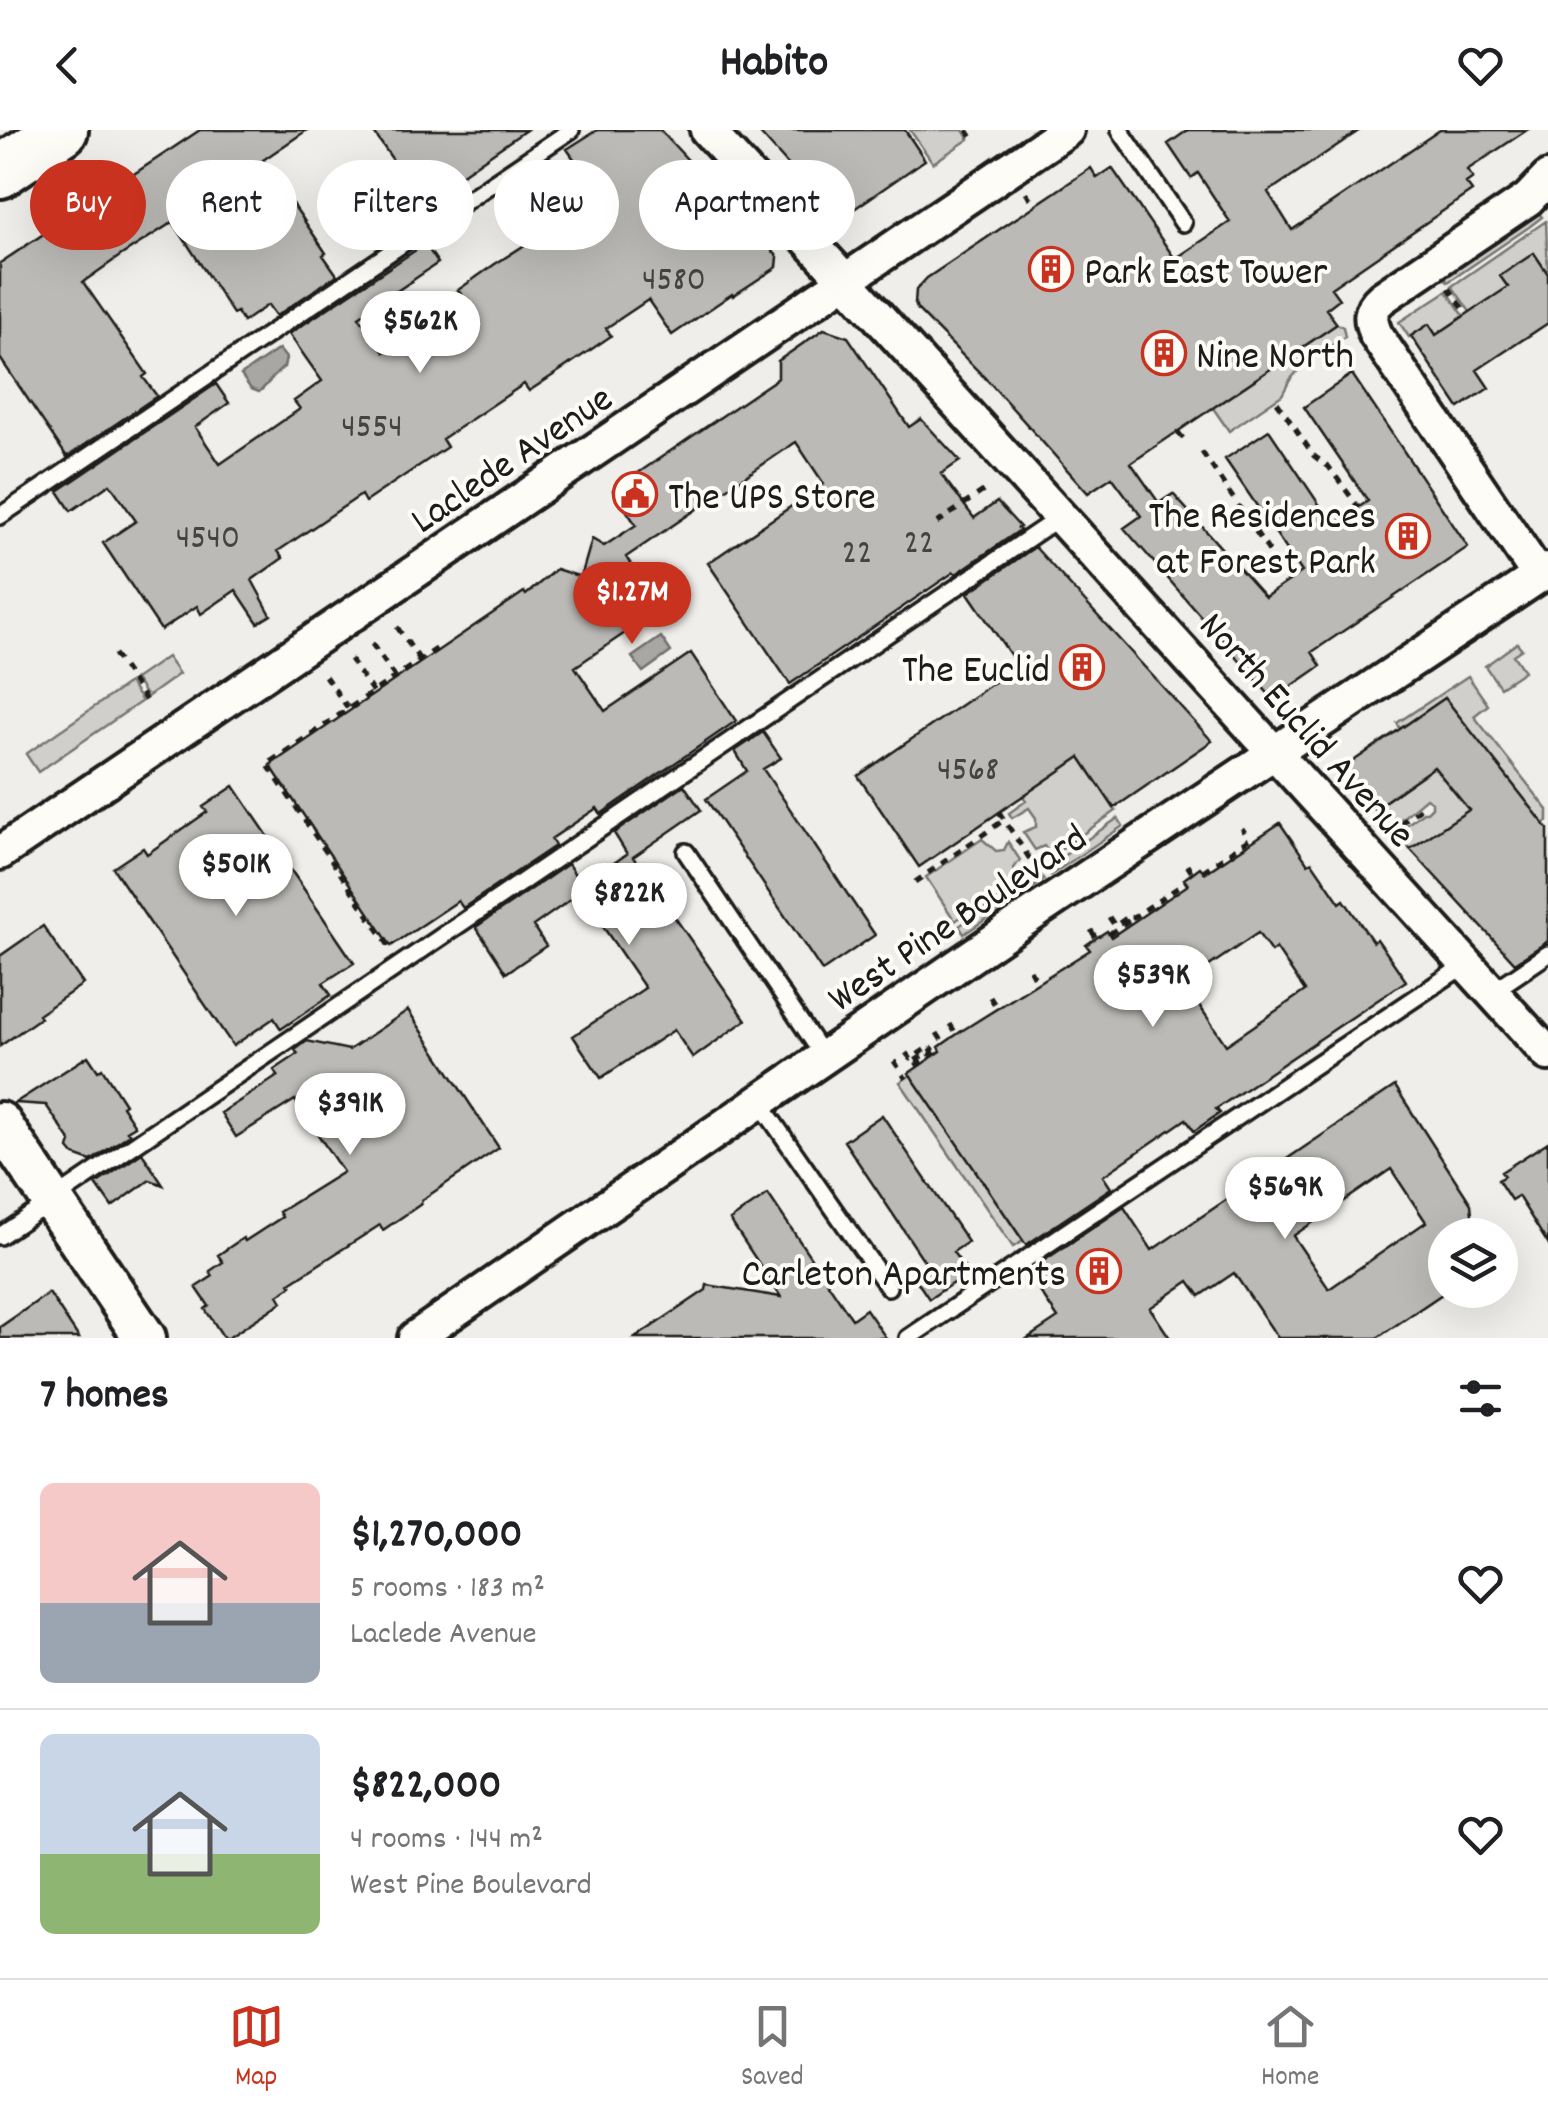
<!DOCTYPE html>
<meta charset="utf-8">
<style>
:root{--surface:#fff;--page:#f2f2f2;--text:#202124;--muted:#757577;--line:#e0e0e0;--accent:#c8321e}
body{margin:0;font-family:Dekko,sans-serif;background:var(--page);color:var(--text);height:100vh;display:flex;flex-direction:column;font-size:38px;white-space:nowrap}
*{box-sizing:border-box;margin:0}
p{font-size:32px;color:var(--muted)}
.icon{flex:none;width:55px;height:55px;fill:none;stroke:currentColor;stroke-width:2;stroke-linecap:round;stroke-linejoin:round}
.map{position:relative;height:1208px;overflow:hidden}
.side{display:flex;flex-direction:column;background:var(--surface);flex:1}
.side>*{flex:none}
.banner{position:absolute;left:30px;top:30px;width:1000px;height:90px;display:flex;gap:20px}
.tools{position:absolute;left:1428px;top:1088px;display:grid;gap:20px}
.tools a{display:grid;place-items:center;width:90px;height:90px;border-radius:50%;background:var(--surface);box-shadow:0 10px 40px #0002;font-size:50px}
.price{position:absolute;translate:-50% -85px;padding:0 22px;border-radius:35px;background:#fff;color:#222;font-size:32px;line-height:65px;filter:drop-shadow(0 2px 5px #0008)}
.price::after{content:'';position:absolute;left:50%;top:60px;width:30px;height:22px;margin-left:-15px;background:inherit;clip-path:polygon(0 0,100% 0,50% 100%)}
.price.selected{background:var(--accent);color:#fff}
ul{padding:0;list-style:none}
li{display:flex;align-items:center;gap:30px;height:250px;padding:0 40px}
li+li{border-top:2px solid var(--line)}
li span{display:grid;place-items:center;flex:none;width:280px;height:200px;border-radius:15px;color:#555}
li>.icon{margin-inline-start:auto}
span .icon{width:120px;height:120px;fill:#fffc;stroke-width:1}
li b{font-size:42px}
h2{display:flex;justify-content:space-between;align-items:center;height:120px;padding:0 40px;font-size:42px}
.chip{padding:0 35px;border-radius:45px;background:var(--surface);box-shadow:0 10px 40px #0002;font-size:35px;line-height:90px}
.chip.selected{background:var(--accent);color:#fff}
header{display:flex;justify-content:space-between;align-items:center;height:130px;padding:0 40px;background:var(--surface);font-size:45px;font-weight:800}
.dock{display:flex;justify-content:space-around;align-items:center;height:140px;border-top:2px solid var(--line);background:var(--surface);font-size:28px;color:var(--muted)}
.dock a{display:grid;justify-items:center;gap:5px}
.dock .selected{color:var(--accent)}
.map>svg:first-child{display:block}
</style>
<header><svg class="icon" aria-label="back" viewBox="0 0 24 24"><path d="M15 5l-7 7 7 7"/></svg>Habito<svg class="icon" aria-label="heart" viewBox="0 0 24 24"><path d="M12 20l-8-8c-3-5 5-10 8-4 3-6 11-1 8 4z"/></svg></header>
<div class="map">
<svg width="1548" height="1208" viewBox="0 0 1548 1208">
<rect width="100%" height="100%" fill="#f0eeea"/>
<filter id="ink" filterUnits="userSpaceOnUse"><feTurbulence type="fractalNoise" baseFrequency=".01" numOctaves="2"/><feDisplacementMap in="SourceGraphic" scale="20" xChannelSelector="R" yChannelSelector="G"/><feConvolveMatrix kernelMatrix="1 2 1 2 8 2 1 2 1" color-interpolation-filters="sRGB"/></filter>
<g filter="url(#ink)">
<!-- green -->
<path fill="#d0cfcc" stroke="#767674" stroke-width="2.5" d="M910,0H963L969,9L933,33Z
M1538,82L1542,87L1529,97L1448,152L1444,147Z
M1546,91L1548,144L1534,124L1501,147L1535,197L1470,182L1452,156Z
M1447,161L1464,186L1436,205L1429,195L1409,207L1399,192Z
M1337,194L1343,197L1345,207L1325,219L1313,223L1290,250L1282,265L1229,301L1213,278Z
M1517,513L1522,519L1513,525L1524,541L1500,557L1485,536Z
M167,527L179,544L147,567L135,549Z
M1468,546L1488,575L1474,586L1548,680V691L1544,694L1445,568L1400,599L1397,593Z
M129,553L142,571L38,642L26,624Z
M1080,627L1116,681L1051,726L1044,716L1035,720L1023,702L1036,697V688L1029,678L1012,688L1009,683L1026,671L1023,666Z
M1434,637L1469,680L1410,719L1395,704L1423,682H1427L1432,677V672L1426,668L1393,696L1395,690L1382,677L1377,682L1374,679Z
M1118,688L1123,696L1051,745L1046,738Z
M982,709L996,721L1004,720L1008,712L1020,730L1014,738L1017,749L955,791L926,747Z
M1039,742L1044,750L964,804L959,796Z
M911,945L1023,1111L1013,1117L900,952Z"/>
<!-- water -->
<path fill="#a8a7a3" stroke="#706f6d" stroke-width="2.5" d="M279,219L286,228L284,237C273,245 269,254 259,262L251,259L241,245Z
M661,507L671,522L643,542L632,527Z"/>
<!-- building -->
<path fill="#bbbab6" stroke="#1c1c1c" stroke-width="2.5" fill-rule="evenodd" d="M200,0H307L263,30L326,123L323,125L337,145L276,186L268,175L243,192L237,182L233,184L173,92L120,126L83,152L147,244L143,247L157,266L67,327L0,228V133Z
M372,0H526L422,72Z
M597,0H660L778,127L777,137L733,166L732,164L672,205L648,170L606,198L611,206L564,238L529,261L524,254L442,309L447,317L365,372L361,365L278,421L283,428L252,450L271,485L258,493L236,460L201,484L197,476L161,500L103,413L136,391L110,354L71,381L58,361L216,254L229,273L195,297L220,334L300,279L294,271L322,251L289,204L425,114L438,133L359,187L384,222L464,168L458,160L495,134L542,104L548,111L604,72L567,19Z
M757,0H905L925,30L844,86L833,85Z
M1188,0H1360L1268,62L1292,100L1440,0H1527L1467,40L1473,48L1466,53L1472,61L1331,158L1339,169L1326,179L1337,194L1131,333L1159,373L1173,364L1265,467L1302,442L1225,329L1269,300L1333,395L1368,371L1304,277L1352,244L1468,417L1312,522L1321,536L1273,569L1124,398L1141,386L1112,347L1088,363L990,253L917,179L915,173L916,160L927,148L1091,38L1097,48L1112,38L1175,129L1230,92L1198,43L1191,48L1168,14Z
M1534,123L1548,144V193L1477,240L1489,258L1459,278L1411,206L1429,194L1436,205L1470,182L1508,157L1500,146Z
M824,199L848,207L909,297L921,289L960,331L941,344L974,388L997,372L1020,397L1018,398L1020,400L956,444L954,442L790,554L708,433L824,354L796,312L626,427L640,447L632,453L653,484L575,537L605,581L691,523L736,591L601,684L597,678L551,709L555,716L463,778L458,771L391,816L270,635L524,462L526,465L556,439L581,447L592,409L604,416L636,395L613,360L778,248V231Z
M1035,417L1212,611L1114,678L1080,627L919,737L858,646L1018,536L968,463Z
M1445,568L1548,699V811L1515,833L1410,719L1469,680L1434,637L1374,679L1339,641Z
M763,602L781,628L763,639L875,805L822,841L706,669L747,641L735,621Z
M684,655L701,680L633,727L746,890L693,928L674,900L601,948L573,906L645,858L580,763L533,796L546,816L506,843L476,797L568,734L582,755L627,724L614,703Z
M234,656L354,833L323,853L331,865L281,899L274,888L233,916L113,738L143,718L147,724L207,682L203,677Z
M1280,693L1308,734L1312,732L1340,773L1344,770L1373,812L1377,809L1406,851L1216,979L1220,983L1194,1001L1186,989L1103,1046L1111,1058L1026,1115L909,943L941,921L939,917L963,900L1090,820L1086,815L1096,808L1107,801L1111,807L1188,755L1184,749L1200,737L1205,743ZM1258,803L1271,822L1276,818L1305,861L1226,915L1184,853Z
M43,796L83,854L38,885L40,888L0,916V826Z
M408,880L499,1018L422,1070L421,1074L383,1100L380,1095L290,1153L292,1156L278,1165L282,1172L228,1208H224L205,1179L209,1176L196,1157L213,1146L210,1141L223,1132L218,1125L243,1108L245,1111L282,1087L279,1082L343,1042L295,970L236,1007L221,983L278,946L274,940L298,924L295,920L307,911L349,920Z
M88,926L98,941L102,938L125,974L122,976L135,996L127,1001L130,1004L91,1031L74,1025L69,1019L71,1012L46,975L15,973Z
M1395,956L1471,1074L1474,1105H1445V1162L1377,1208H1278L1234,1143L1200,1166L1189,1151L1150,1178L1170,1208H1028L1058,1188L1028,1144L1040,1136L1039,1134L1124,1077L1152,1120ZM1391,1039L1426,1092L1329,1159L1293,1106Z
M882,985L968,1112L953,1122L968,1143L929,1169L913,1145L927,1135L844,1011Z
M1548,1012V1114L1518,1066L1511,1070L1498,1050L1504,1046L1501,1042Z
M142,1023L163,1055L150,1050L112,1077L96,1054Z
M768,1064L852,1189L866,1179L886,1208H635L706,1160L707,1155L781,1167L730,1090Z
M49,1163L79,1208H0V1197Z"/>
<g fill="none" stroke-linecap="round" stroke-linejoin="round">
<defs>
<path id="service" d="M1120,0L1183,93
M0,386L571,0
M686,722L824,927
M1492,862L1548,824
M760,973L888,1157
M0,1106L1060,387
M908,1208L1466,834"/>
<path id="minor" d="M707,0L846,151L1548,924
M1539,446L1376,205C1369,189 1369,179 1382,168L1528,69L1548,48
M0,723L1067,0
M415,1208L1040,779L1548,440"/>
<path id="tertiary" d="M0,993L145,1208"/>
<path id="primary" d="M0,42L62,0"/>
</defs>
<!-- service casing -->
<use href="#service" stroke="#1c1c1c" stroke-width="22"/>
<!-- minor casing -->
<use href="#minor" stroke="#1c1c1c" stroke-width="40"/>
<!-- tertiary casing -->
<use href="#tertiary" stroke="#1c1c1c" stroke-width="48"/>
<!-- primary casing -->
<use href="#primary" stroke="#1c1c1c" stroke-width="58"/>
<!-- path -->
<path stroke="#1c1c1c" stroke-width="5" stroke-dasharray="8 8" stroke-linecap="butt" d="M967,0L975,12
M1026,62L1035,76
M1449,158L1467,184
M1277,272L1314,326L1329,337L1359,378
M1178,302L1185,311
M1202,322L1289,451
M937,393L989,357
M397,497L420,530
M372,514L395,547
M114,524L147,572
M350,529L373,562
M325,546L348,578
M999,682L1037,740
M1388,703L1426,674
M1187,735L1192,743
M1203,741L1249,709L1242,698
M915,752L1004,690
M1109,787L1115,796L1132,784L1134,787L1186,752
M1091,800L1096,808
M1109,804L1134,787
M389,816L267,634L442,515
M1030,840L1037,851
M990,867L997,878
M950,894L957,905
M937,903L944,914
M906,923L911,929L930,916L933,919L913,932L915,936L940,919
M894,931L906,949"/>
<!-- service -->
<use href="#service" stroke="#fdfcf7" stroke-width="15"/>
<!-- minor -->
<use href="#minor" stroke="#fdfcf7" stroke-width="32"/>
<!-- tertiary -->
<use href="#tertiary" stroke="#fdfcf7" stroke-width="40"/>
<!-- primary -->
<use href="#primary" stroke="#fdfcf7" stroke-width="50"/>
</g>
</g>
<!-- icons -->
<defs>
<symbol id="building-ring" viewBox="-11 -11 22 22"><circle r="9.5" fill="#fdfcf7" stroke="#c8321e" stroke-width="1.5"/><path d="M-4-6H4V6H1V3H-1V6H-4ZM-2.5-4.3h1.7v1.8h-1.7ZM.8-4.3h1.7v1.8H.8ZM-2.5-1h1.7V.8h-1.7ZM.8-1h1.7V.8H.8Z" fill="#c8321e"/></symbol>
<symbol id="civic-ring" viewBox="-11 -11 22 22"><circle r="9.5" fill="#fdfcf7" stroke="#c8321e" stroke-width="1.5"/><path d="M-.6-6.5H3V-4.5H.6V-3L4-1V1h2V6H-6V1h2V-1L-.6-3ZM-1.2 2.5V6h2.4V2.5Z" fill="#c8321e"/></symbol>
</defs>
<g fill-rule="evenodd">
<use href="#building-ring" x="1026" y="114" width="50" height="50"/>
<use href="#building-ring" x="1139" y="198" width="50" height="50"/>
<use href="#civic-ring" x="610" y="339" width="50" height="50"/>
<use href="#building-ring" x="1383" y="381" width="50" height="50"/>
<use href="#building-ring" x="1057" y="512" width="50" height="50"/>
<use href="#building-ring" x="1074" y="1116" width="50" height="50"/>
</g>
<g text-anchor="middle" stroke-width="8" stroke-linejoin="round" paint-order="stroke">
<!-- number labels -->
<g font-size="35" fill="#444442">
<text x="674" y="159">4580</text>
<text x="372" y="306">4554</text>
<text x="208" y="417">4540</text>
<text x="919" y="422">22</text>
<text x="857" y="432">22</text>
<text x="968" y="649">4568</text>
</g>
<!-- poi labels -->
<g font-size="40" fill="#1c1c1c" stroke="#fdfcf7" text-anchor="start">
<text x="1084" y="153">Park East Tower</text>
<text x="1196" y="237">Nine North</text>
<text x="668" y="378">The UPS Store</text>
<text x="1376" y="397" text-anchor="end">The Residences<tspan x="1376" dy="46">at Forest Park</tspan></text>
<text x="1050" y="551" text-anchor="end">The Euclid</text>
<text x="1066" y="1155" text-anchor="end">Carleton Apartments</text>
</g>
<!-- street labels -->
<g font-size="40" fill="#1c1c1c" stroke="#fdfcf7">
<text transform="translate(510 327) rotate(-34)" y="14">Laclede Avenue</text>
<text transform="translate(1309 598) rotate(48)" y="14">North Euclid Avenue</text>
<text transform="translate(956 786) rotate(-34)" y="14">West Pine Boulevard</text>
</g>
</g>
</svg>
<div class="tools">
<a><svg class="icon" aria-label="layers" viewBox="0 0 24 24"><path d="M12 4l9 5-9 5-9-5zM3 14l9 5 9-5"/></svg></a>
</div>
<b class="price" style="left:420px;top:246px">$562K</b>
<b class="price selected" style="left:632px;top:517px">$1.27M</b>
<b class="price" style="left:236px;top:789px">$501K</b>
<b class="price" style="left:629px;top:818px">$822K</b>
<b class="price" style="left:1153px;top:900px">$539K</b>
<b class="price" style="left:350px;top:1028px">$391K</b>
<b class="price" style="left:1285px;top:1112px">$569K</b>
<div class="banner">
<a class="chip selected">Buy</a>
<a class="chip">Rent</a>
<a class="chip">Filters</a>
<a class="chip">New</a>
<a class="chip">Apartment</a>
</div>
</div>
<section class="side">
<h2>7 homes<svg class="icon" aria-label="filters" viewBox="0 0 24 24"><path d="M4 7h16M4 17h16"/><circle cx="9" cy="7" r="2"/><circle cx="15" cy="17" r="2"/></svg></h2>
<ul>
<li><span style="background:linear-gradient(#f6c9c9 60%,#9aa5b1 0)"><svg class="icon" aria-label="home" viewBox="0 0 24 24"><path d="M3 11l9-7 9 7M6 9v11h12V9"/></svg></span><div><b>$1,270,000</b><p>5 rooms · 183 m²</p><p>Laclede Avenue</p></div><svg class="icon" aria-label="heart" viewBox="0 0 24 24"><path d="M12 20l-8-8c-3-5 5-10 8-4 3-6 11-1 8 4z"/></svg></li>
<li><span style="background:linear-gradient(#c9d6e8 60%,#8fb573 0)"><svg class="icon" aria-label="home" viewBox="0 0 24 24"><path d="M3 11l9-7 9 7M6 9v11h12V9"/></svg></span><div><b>$822,000</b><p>4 rooms · 144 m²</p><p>West Pine Boulevard</p></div><svg class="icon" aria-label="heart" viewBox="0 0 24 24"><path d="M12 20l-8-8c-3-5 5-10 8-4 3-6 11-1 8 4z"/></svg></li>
</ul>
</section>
<nav class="dock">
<a class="selected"><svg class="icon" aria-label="map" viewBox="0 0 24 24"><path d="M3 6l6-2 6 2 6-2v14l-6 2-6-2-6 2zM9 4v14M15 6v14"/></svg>Map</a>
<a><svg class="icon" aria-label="saved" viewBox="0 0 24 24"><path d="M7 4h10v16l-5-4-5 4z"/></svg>Saved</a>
<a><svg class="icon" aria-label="home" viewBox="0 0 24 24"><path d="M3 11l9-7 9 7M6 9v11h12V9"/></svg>Home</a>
</nav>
